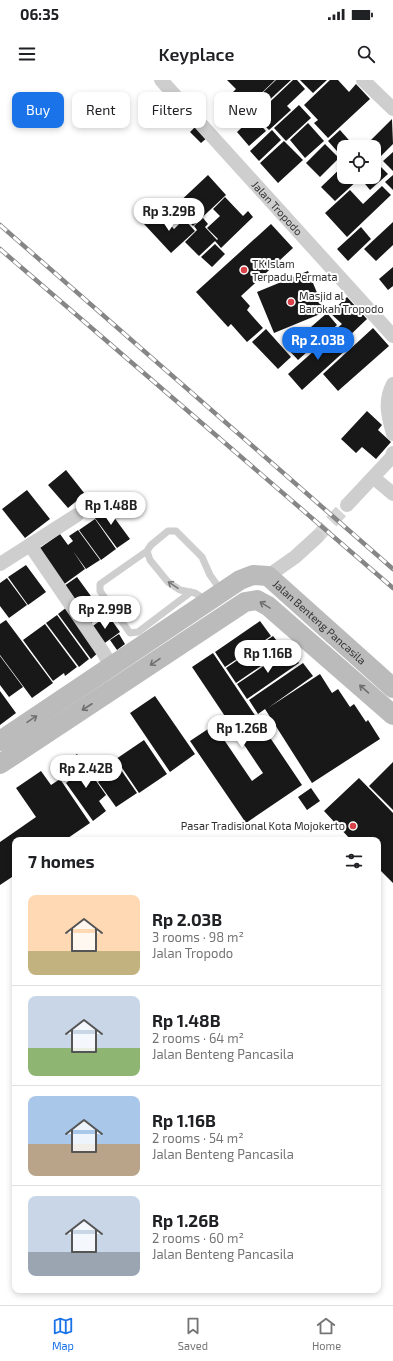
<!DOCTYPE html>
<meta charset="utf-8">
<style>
:root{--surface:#fff;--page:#f2f2f2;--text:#202124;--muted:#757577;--line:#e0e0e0;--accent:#1a73e8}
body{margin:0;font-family:"Exo 2",sans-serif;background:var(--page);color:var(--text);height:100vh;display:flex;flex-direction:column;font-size:15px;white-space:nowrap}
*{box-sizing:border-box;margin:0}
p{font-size:13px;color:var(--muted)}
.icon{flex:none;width:22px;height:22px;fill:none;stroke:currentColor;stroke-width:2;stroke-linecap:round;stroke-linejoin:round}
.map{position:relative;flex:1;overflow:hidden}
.drawer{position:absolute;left:12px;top:757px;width:369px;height:456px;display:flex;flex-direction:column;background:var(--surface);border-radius:8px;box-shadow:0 2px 6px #0003}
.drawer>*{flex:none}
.banner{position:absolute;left:12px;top:12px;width:369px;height:36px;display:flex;gap:8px}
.fabs{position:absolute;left:337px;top:60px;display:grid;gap:8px}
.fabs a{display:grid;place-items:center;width:44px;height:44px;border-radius:8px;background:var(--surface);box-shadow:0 2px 6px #0003;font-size:20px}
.price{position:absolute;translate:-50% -34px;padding:0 9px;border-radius:14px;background:#fff;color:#222;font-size:13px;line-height:26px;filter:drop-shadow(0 1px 2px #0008)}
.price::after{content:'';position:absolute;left:50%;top:24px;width:12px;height:9px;margin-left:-6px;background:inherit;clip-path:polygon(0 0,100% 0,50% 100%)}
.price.active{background:var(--accent);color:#fff}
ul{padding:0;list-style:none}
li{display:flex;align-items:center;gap:12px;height:100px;padding:0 16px}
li+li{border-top:1px solid var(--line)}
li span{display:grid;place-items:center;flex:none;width:112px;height:80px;border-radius:8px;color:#555}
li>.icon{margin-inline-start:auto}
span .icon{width:48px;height:48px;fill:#fffc;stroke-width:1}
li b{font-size:17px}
h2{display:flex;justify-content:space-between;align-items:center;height:48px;padding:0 16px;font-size:17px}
.chip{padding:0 14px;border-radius:8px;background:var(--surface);box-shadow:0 2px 6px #0003;font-size:14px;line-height:36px}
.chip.active{background:var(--accent);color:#fff}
.status{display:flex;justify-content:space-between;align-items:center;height:28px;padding:0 20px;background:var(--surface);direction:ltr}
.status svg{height:11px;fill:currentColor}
header{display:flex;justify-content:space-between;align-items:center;height:52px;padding:0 16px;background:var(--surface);font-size:18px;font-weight:600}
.dock{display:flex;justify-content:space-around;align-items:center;height:56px;border-top:1px solid var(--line);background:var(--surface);font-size:11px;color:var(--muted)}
.dock a{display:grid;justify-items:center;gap:2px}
.dock .active{color:var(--accent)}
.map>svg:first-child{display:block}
</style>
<div class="status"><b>06:35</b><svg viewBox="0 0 49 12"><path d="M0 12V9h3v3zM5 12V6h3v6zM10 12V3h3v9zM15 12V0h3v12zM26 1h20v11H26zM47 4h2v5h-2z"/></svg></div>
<header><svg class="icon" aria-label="menu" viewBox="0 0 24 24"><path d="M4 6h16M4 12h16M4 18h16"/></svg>Keyplace<svg class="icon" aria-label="search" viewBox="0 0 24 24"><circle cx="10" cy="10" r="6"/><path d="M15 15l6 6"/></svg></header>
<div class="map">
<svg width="393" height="1225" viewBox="0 0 393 1225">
<rect width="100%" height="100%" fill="#fff"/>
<!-- building -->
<path fill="#181818" d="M227,0H275L244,30L230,15L236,9Z
M276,0H291L263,26L257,18Z
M293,0H297L305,9L287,26L291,30L269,50L255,36Z
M300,0H327L313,13Z
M330,0H338L349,12L356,4L370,19L328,58L314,43L318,40L304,25Z
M299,25L311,38L286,61L274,48Z
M253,37L266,51L249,66L237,52Z
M392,39L393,64L377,80L374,77V67H364Z
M308,43L324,61L305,78L290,60Z
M197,45L208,57L201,63L190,52Z
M272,50L281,60L259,81L250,71Z
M340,50L355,67H344V79L328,61Z
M284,61L303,80L278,103L260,83Z
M325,64L339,78L320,97L306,83Z
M393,72V91L383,81Z
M378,84L388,94L370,110L361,99L363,97H374V87Z
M344,85V97H357L359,99L335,121L321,107Z
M208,95L226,115L193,146L175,126Z
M393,95V110L385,102Z
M382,106L391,115L347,157L325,133L350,110L363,124Z
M225,117L243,136L248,131L253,137L221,168L215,161L199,176L185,162L197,150L194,146L203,138L208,144L205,147L217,160L218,159L207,148L220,136L213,129Z
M158,131L174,149L184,139L195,151L171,173L144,144Z
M393,142V165L376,181L364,169Z
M271,144L293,168L241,216L250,226L247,230L263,248L247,262L231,244L228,247L196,212Z
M361,147L371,159L348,181L337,169Z
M215,164L225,174L212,187L201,177Z
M393,187V206L388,210L379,199Z
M308,191L325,232L274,253L257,212Z
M347,217L367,239L345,260L335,250L342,244L330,233Z
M327,233L337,245L298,280L287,268Z
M373,248L389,266L338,311L323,294Z
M266,249L291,277L278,289L252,262Z
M334,253L348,268L302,310L288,294Z
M367,331L382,345L378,350L391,362L376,379L362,367L356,373L341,359Z
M66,390L85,414L68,428L48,405Z
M27,410L50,439L25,458L2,429Z
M105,425L130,459L117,468L92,434Z
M95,439L116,469L101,480L79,450Z
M78,450L100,480L86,489L73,471L85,489L63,505L37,470L60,454L68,465L73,461L69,456Z
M26,485L46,512L28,525L8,497Z
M77,497L104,534L91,543L64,506Z
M7,498L27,525L9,538L0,526V503Z
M67,527L100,571L91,579L58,534Z
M57,535L89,579L79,587L46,543Z
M108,535L120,552L102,565L90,548Z
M6,540L53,603L32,618L0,575V544Z
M260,541L271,556L225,587L215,572Z
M45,544L77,587L65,596L64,593L53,601L23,560Z
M119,554L125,564L117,570L110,560Z
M273,556L284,570L236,603L226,588Z
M289,569L299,583L247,619L237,604Z
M213,573L302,705L246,743L190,661L214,645L252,701L263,693L192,587Z
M0,576L23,607L9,617L0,605Z
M303,583L313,596L268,628L320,594L332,613L338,609L350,627L354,624L366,642L368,640L380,659L312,703L265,629L258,634L249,620Z
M0,611L16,633L0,645Z
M155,616L195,674L170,692L130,633Z
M144,660L167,694L139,713L116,679Z
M77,674L106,715L99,721L106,731L93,741L66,703L78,694L68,680Z
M393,682V730L369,706Z
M119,687L137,713L116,727L98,702Z
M41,691L51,705L60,699L90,743L65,760H15V795L0,805V762L36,737L16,708Z
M359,698L393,733V803L378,788V760H351L324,731Z
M311,708L320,721L307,730L298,717Z"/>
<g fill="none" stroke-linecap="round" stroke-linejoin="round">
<!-- street-tunnel -->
<path stroke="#d6d6d6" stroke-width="14" stroke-dasharray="14 7" stroke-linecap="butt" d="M317,457L347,425"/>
<!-- lane -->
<path stroke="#cecece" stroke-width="7" d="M147,471L100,504V511L130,553L138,552L191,512
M206,520L195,513L180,510L168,502L150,480L147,471L151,465L168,451H176L202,477L210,495L222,512"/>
<!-- street -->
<g stroke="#cecece" stroke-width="14">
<path id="s1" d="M161,0L393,256"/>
<path d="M363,0L393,29"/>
<path d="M393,304C384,321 388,336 393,354"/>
<path d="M374,398L393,414"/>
<path d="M347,425L391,378L393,373"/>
<path d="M30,465L103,572L107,579L108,588"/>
<path d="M0,484L77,435"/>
<path d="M268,496L295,477L317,457"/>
</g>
<!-- secondary -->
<g stroke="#bbb" stroke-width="20">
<path id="s2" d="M0,661L240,500L253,495L268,496L393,608"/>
<path d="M0,684L245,522L257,520L268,526L393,635"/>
</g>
<defs>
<path id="rail" d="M0,145L393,489
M0,169L393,508"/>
</defs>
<!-- rail casing -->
<use href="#rail" stroke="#868686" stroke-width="4.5"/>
<!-- rail -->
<use href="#rail" stroke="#fff" stroke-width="3" stroke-dasharray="9" stroke-linecap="butt"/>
</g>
<!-- one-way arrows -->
<defs><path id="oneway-shaft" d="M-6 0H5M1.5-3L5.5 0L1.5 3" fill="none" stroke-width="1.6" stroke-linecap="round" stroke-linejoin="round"/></defs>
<use stroke="#787878" href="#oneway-shaft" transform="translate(173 505) rotate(-146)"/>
<g stroke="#6f6f6f">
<use href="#oneway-shaft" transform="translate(265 525) rotate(-149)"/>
<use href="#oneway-shaft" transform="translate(155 582) rotate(146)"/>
<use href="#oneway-shaft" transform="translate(364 609) rotate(-139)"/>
<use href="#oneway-shaft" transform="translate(87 627) rotate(147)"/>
<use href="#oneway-shaft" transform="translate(32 639) rotate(-34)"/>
</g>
<!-- markers -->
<g fill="#d94249" stroke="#fff" stroke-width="1.5">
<circle cx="244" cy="190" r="4"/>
<circle cx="291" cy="222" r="4"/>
<circle cx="353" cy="746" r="4"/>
</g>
<g text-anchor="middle" stroke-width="4" stroke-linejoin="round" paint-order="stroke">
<!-- street labels -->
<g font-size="11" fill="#313131" stroke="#fff">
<text dy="4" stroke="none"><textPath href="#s1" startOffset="173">Jalan Tropodo</textPath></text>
<text dy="4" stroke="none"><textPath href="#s2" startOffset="387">Jalan Benteng Pancasila</textPath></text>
</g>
<!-- poi labels -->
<g font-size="11" fill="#313131" stroke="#fff" text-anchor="start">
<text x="252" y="188">TK Islam<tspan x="252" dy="13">Terpadu Permata</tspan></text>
<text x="299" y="220">Masjid al<tspan x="299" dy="13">Barokah Tropodo</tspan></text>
<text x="345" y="750" text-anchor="end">Pasar Tradisional Kota Mojokerto</text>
</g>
</g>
</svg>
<div class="fabs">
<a><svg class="icon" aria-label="locate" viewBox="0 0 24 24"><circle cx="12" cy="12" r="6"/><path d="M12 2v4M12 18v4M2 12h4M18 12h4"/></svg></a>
</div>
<b class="price" style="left:169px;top:152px">Rp 3.29B</b>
<b class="price active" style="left:318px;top:281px">Rp 2.03B</b>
<b class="price" style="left:111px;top:446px">Rp 1.48B</b>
<b class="price" style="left:105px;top:550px">Rp 2.99B</b>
<b class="price" style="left:268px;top:594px">Rp 1.16B</b>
<b class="price" style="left:242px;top:669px">Rp 1.26B</b>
<b class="price" style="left:86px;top:709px">Rp 2.42B</b>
<div class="banner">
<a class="chip active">Buy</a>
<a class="chip">Rent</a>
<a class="chip">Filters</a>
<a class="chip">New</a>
</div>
<section class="drawer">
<h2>7 homes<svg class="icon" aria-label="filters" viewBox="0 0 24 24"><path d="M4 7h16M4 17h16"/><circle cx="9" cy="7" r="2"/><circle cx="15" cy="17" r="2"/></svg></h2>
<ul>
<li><span style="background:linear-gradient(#ffd9b3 70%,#c2b280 0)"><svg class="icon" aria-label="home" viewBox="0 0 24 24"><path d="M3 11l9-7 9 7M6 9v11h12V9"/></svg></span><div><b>Rp 2.03B</b><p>3 rooms · 98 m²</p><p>Jalan Tropodo</p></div></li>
<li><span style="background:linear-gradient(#c9d6e8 65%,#8fb573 0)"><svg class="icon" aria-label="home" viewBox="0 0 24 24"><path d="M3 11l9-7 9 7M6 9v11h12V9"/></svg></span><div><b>Rp 1.48B</b><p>2 rooms · 64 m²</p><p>Jalan Benteng Pancasila</p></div></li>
<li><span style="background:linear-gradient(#a9c7e8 60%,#b9a48a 0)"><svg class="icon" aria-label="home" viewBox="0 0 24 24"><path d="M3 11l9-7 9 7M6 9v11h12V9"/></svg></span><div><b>Rp 1.16B</b><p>2 rooms · 54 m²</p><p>Jalan Benteng Pancasila</p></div></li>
<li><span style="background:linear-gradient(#c9d6e8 70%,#9aa5b1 0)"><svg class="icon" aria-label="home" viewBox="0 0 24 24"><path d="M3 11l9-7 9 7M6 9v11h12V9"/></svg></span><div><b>Rp 1.26B</b><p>2 rooms · 60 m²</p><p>Jalan Benteng Pancasila</p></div></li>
</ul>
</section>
</div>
<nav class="dock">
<a class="active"><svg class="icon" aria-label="map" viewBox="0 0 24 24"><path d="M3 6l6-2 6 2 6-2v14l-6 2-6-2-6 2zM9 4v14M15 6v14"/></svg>Map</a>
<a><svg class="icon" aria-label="saved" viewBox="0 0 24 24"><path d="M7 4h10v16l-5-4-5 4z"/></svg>Saved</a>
<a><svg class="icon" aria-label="home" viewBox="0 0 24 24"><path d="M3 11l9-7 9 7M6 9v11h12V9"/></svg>Home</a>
</nav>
